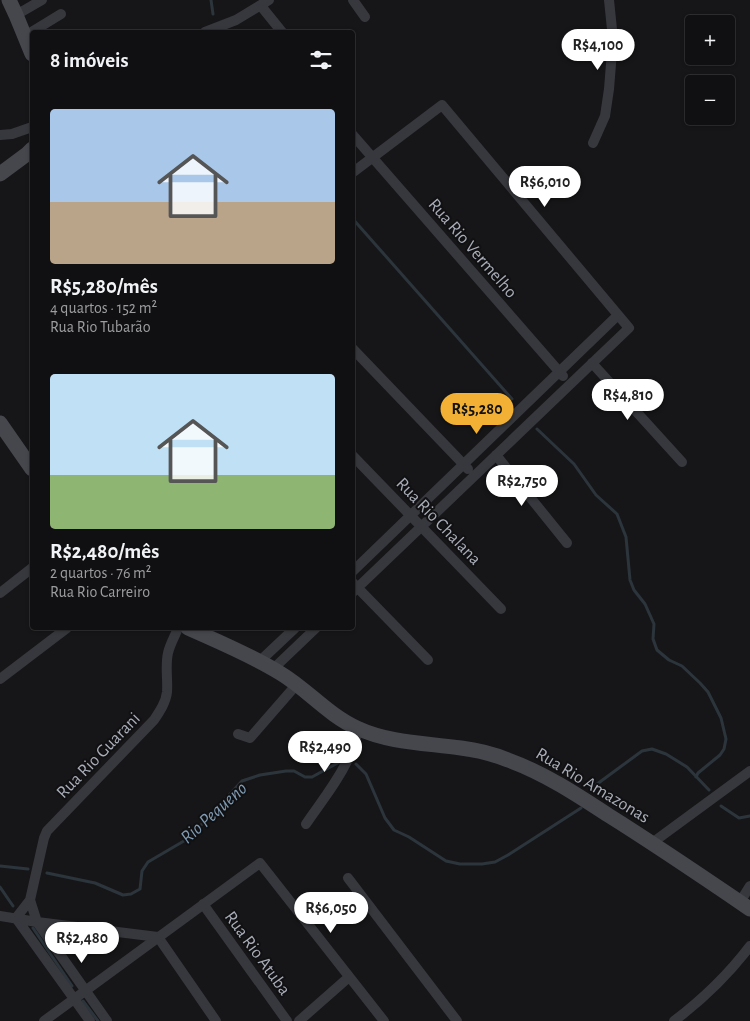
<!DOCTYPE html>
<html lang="pt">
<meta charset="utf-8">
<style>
:root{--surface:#101012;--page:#1e1e20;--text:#f1f3f6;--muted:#9c9d9f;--line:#303032;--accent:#f2b134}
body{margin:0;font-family:"Alegreya Sans",sans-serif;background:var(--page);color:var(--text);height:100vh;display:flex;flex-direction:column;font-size:19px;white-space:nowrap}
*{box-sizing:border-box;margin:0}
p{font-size:16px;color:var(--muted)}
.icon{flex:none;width:28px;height:28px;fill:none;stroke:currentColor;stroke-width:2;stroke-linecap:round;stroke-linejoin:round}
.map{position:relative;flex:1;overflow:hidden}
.details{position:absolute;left:30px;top:30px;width:325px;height:600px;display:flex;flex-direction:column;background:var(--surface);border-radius:5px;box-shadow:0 1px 4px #0004,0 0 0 1px var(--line)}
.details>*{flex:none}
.buttons{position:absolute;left:685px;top:15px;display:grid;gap:10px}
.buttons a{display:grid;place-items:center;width:50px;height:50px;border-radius:5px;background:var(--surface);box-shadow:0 1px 4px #0004,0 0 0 1px var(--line);font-size:25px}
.price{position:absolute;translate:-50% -42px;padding:0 11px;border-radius:18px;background:#fff;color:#222;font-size:16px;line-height:32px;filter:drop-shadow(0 1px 2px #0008)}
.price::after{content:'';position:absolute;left:50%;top:30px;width:15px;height:11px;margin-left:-8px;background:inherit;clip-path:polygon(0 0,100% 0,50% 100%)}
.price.on{background:var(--accent);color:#111}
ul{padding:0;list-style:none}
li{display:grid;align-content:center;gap:10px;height:265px;padding:0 20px}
li span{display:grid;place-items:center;height:155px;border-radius:5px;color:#555}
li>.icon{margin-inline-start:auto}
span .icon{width:90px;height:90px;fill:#fffc;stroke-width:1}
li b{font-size:21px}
h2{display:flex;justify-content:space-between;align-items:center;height:60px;padding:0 20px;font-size:21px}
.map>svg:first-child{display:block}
</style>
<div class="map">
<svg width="750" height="1021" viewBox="0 0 750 1021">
<rect width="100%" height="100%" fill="#161618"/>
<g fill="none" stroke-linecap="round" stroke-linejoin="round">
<!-- stream -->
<path stroke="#2c353c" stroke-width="3" d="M211,0L213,14
M352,218L512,399
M537,429L574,464L596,495L617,514L626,537L630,580L634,590L645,604L654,624L653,639L657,650L669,660L682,666L700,683L708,692L721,718L726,739L724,749L720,755L698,773L696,777
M356,764L366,774L385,818L394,830L409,837L446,861L460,864H482L495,862L508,855L581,808
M593,787L642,751L652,749L666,754L687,767L709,790
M721,806L739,818L750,816
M0,866L28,869
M47,873L95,883L123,895L131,894L140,889L142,871L148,862L189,838L242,781L260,775L286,771H294L305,777H312L343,760
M0,887L13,906
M33,928L72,986
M83,1001L98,1021"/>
<!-- street -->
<path stroke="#37383d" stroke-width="10" d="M353,0L365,17
M261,6L282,32
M16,15L42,0
M205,32L236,20L269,0
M25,36L61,14
M352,134L563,376
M0,135L12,134L32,127
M593,143L605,116L609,89L613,39L609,0
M352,173L442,105L629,328L352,593
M352,348L468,469
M592,363L682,462
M352,455L501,609
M496,455L567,543
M352,572L618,315
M352,582L428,660
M0,593L32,568
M260,661L295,628
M273,669L316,628
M0,679L67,628
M238,734L250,738L297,684
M306,824C321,802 339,780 350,755C353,747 356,738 359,729
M652,843L750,771
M348,878L457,1021
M30,900L37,922L107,1021
M740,902L750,886
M203,904L287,1021
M0,916L37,922L158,937L216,1021
M44,1021L260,863L384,1021
M90,1021L16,918L30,900L44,838L47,831L154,720C160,711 166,702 167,692C168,679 165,666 168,653C170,644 175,636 178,628
M299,1021L349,977
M674,1021C703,999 728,975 750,946"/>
<!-- secondary -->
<path stroke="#45474d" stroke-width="15" d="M9,0L16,15L32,54
M0,174L27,154L32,149
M0,423L32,469
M188,628C219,642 251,655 280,673C307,689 328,715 357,728C389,743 426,743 461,748C477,750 493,754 508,760C544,773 576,794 608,815C656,845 703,877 750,909"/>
</g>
<g text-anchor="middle" stroke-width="4" stroke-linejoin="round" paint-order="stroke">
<!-- street labels -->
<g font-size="18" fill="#a8adb8" stroke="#111113">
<text transform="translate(473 248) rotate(49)" y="6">Rua Rio Vermelho</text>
<text transform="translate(439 521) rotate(46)" y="6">Rua Rio Chalana</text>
<text transform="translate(98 755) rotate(-46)" y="6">Rua Rio Guarani</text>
<text transform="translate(593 785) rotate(31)" y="6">Rua Rio Amazonas</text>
<text transform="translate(258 953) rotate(54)" y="6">Rua Rio Atuba</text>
</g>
<!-- water labels -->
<g font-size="19" font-style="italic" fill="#7f9bb3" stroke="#111113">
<text transform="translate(213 812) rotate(-42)" y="7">Rio Pequeno</text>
</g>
</g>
</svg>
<div class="buttons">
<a>+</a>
<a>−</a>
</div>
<b class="price" style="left:598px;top:71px">R$4,100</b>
<b class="price" style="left:545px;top:208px">R$6,010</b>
<b class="price" style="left:628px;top:421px">R$4,810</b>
<b class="price on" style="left:477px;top:435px">R$5,280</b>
<b class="price" style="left:522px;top:507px">R$2,750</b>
<b class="price" style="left:325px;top:773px">R$2,490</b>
<b class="price" style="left:331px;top:934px">R$6,050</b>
<b class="price" style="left:82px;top:964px">R$2,480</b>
<section class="details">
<h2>8 imóveis<svg class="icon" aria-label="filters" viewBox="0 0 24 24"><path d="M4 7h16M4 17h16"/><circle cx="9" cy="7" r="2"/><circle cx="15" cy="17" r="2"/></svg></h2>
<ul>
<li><span style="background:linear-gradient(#a9c7e8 60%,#b9a48a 0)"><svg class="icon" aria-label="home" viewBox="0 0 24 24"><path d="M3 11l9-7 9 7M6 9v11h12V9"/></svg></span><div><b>R$5,280/mês</b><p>4 quartos · 152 m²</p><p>Rua Rio Tubarão</p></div></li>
<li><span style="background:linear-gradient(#bfe0f5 65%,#8fb573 0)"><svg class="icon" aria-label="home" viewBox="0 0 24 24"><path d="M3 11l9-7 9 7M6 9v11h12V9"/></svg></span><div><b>R$2,480/mês</b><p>2 quartos · 76 m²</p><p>Rua Rio Carreiro</p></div></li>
</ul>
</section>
</div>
